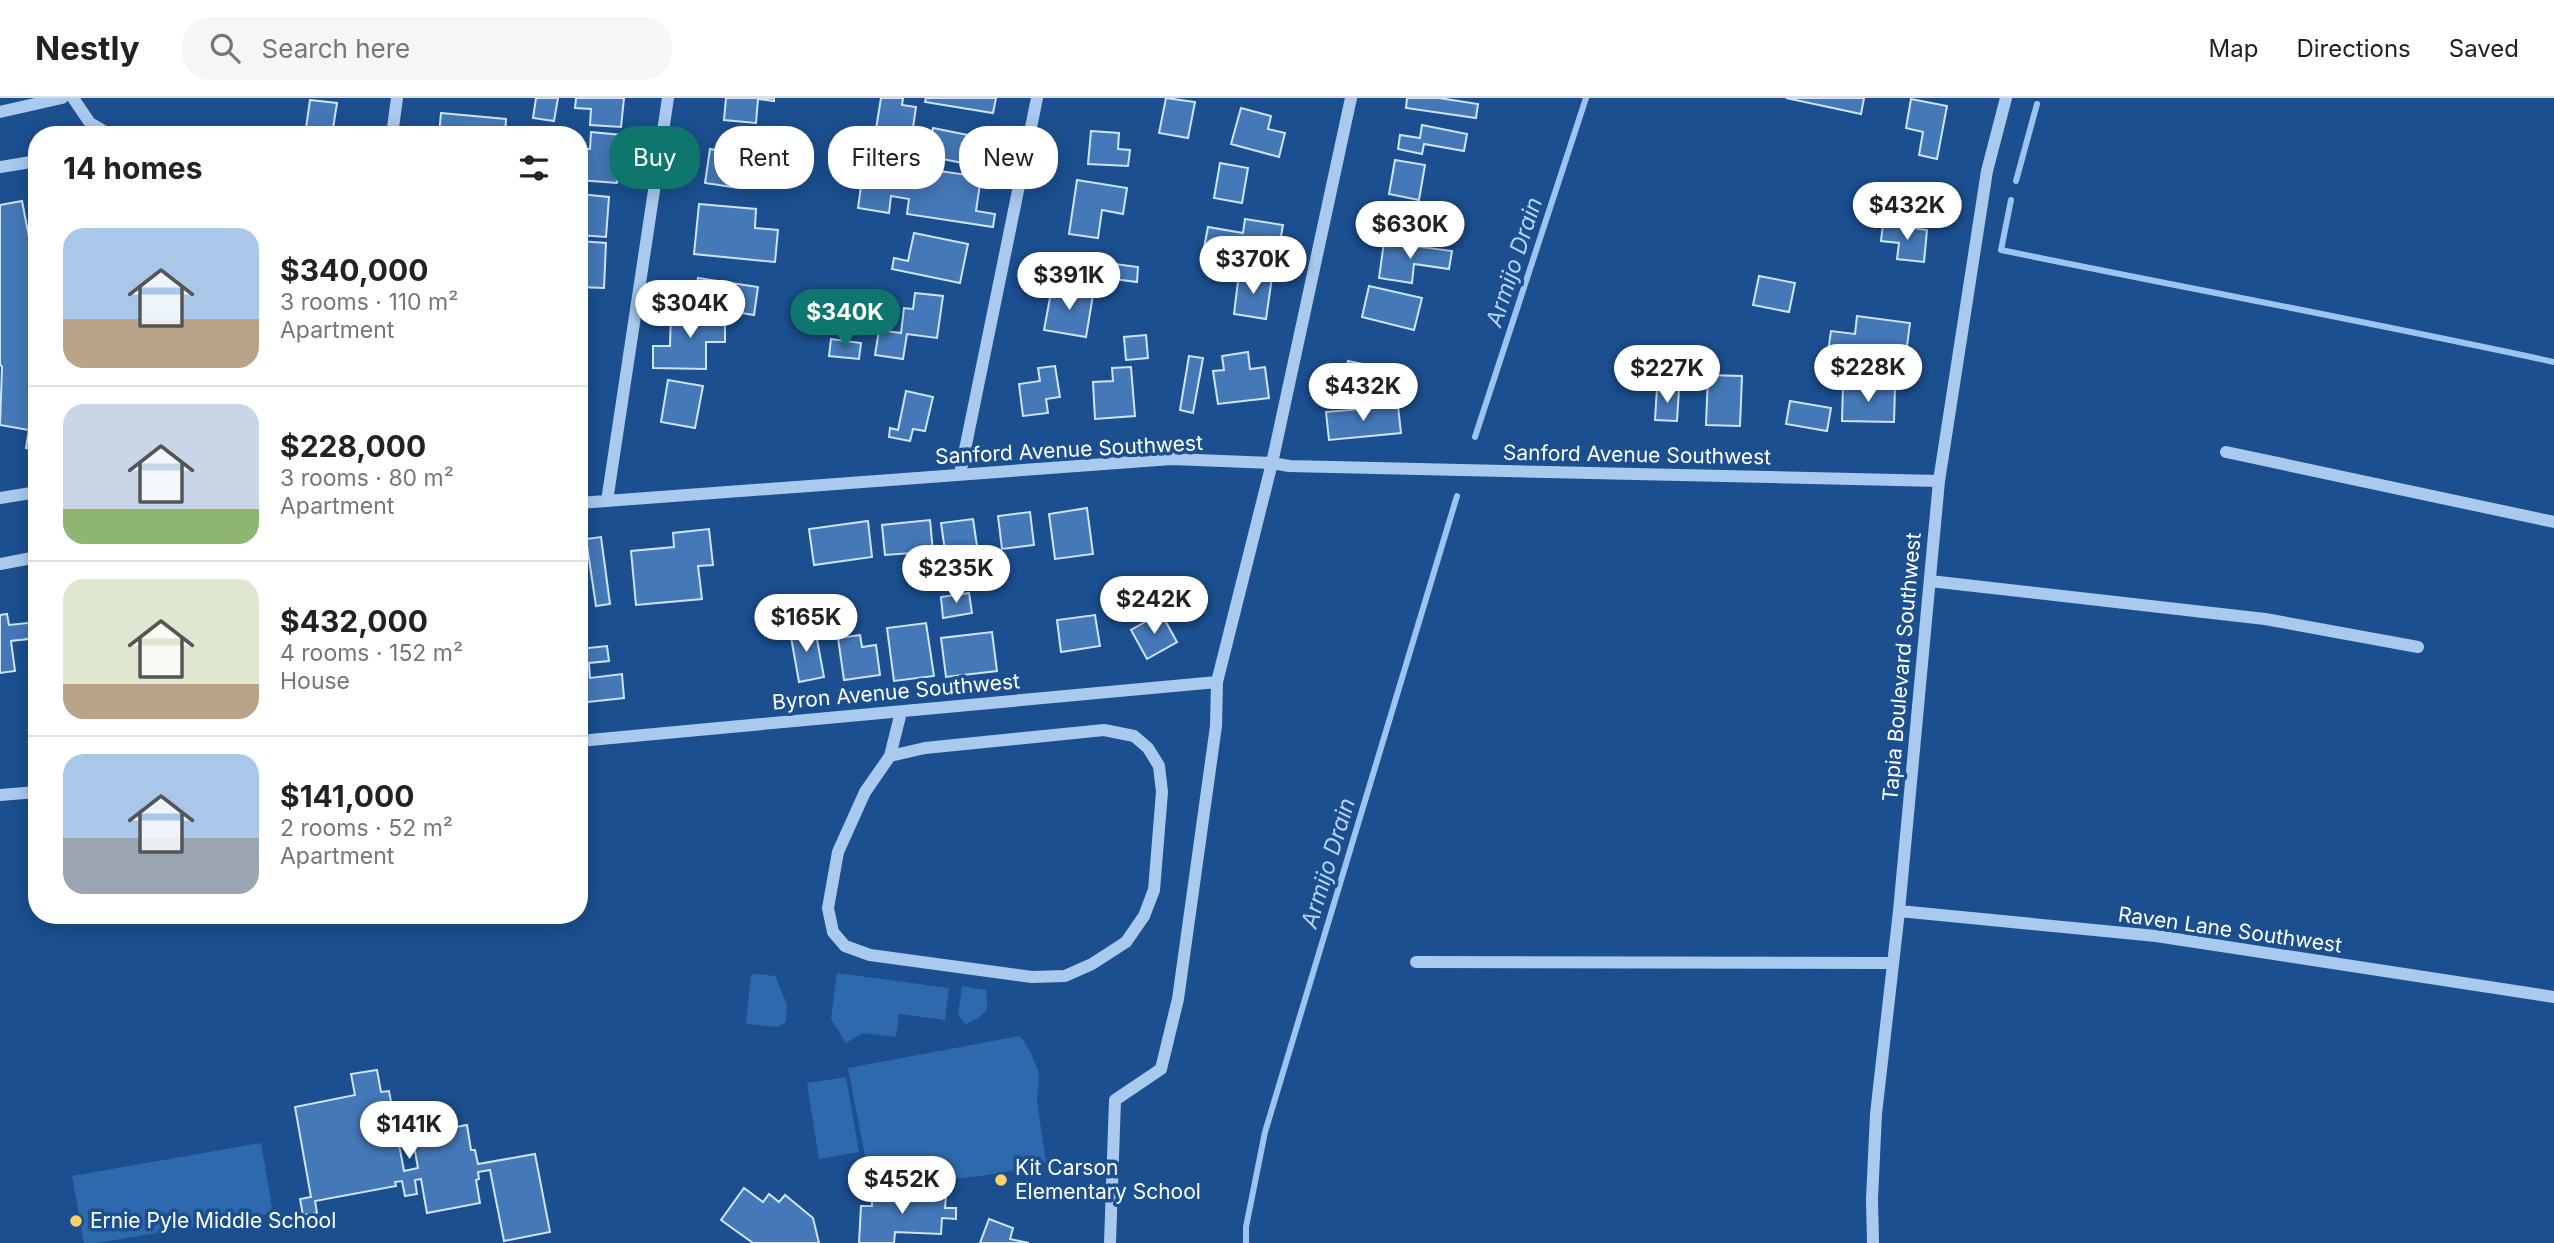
<!DOCTYPE html>
<meta charset="utf-8">
<style>
:root{--surface:#fff;--page:#f6f6f6;--text:#222;--muted:#767676;--line:#e0e0e0;--accent:#0f766e}
body{margin:0;font-family:Inter,sans-serif;background:var(--page);color:var(--text);height:100vh;display:flex;flex-direction:column;font-size:26px;white-space:nowrap}
*{box-sizing:border-box;margin:0}
p{font-size:23px;color:var(--muted)}
.icon{flex:none;width:38px;height:38px;fill:none;stroke:currentColor;stroke-width:2;stroke-linecap:round;stroke-linejoin:round}
.map{position:relative;flex:1;overflow:hidden}
.drawer{position:absolute;left:28px;top:28px;width:560px;height:798px;display:flex;flex-direction:column;background:var(--surface);border-radius:28px;box-shadow:0 4px 18px #0003}
.drawer>*{flex:none}
.banner{position:absolute;left:609px;top:28px;width:665px;height:63px;display:flex;gap:14px}
.price{position:absolute;translate:-50% -60px;padding:0 16px;border-radius:24px;background:#fff;color:#222;font-size:23px;line-height:46px;filter:drop-shadow(0 2px 4px #0008)}
.price::after{content:'';position:absolute;left:50%;top:42px;width:21px;height:16px;margin-left:-10px;background:inherit;clip-path:polygon(0 0,100% 0,50% 100%)}
.price.selected{background:var(--accent);color:#fff}
ul{padding:0;list-style:none}
li{display:flex;align-items:center;gap:21px;height:175px;padding:0 35px}
li+li{border-top:2px solid var(--line)}
li span{display:grid;place-items:center;flex:none;width:196px;height:140px;border-radius:21px;color:#555}
li>.icon{margin-inline-start:auto}
span .icon{width:84px;height:84px;fill:#fffc;stroke-width:1}
li b{font-size:30px}
h2{display:flex;justify-content:space-between;align-items:center;height:84px;padding:0 35px;font-size:30px}
.chip{padding:0 24px;border-radius:28px;background:var(--surface);box-shadow:0 4px 18px #0003;font-size:24px;line-height:63px}
.chip.selected{background:var(--accent);color:#fff}
header{display:flex;align-items:center;gap:42px;box-sizing:border-box;height:98px;padding:0 35px;background:var(--surface);border-bottom:2px solid var(--line)}
header strong{font-size:33px}
nav{display:flex;gap:38px;margin-inline-start:auto;font-size:24px}
.search{width:490px;height:63px;background:var(--page);display:flex;align-items:center;gap:18px;box-sizing:border-box;padding:0 24px;border-radius:28px;color:var(--muted);font-size:26px}
.map>svg:first-child{display:block}
</style>
<header>
<strong>Nestly</strong>
<div class="search"><svg class="icon" aria-label="search" viewBox="0 0 24 24"><circle cx="10" cy="10" r="6"/><path d="M15 15l6 6"/></svg>Search here</div>
<nav><a>Map</a><a>Directions</a><a>Saved</a></nav>
</header>
<div class="map">
<svg width="2554" height="1145" viewBox="0 0 2554 1145">
<rect width="100%" height="100%" fill="#1b4f8f"/>
<!-- green -->
<path fill="#2e69ad" d="M837,875L949,890L945,922L899,916L896,939L863,935L846,945L831,921Z
M757,876L775,878L787,906L786,924L778,929L746,926L751,877Z
M962,888L986,892C989,916 987,915 966,926L958,917Z
M1020,938L1030,953L1039,975L1037,1004L1046,1064C990,1082 928,1083 870,1084L848,970Z
M846,979L859,1054L819,1061L807,985Z
M261,1045L273,1115L97,1145H84L72,1078Z"/>
<g fill="none" stroke-linecap="round" stroke-linejoin="round">
<!-- stream -->
<path stroke="#9cc4f0" stroke-width="6" d="M2016,83L2037,6
M2011,102L2001,152C2186,190 2370,224 2554,264
M1475,339L1586,0
M1246,1145V1129L1265,1034L1457,398"/>
</g>
<!-- building -->
<path fill="#4478b7" stroke="#cfe3fa" stroke-width="2" d="M536,0H558L554,23L533,20Z
M576,0H624L621,29L590,27L591,11L575,10Z
M726,0H774V3L758,1L756,25L724,22Z
M881,0H903L902,7L916,9L911,43L875,37Z
M926,0H996L993,15L925,4Z
M1166,0L1195,4L1188,40L1159,35Z
M1407,0H1439L1478,6L1476,20L1406,10Z
M1786,0H1864L1861,16Z
M1911,1L1947,8L1937,61L1919,57L1923,34L1906,30Z
M310,2L337,5L332,37H305Z
M1241,10L1271,18L1268,31L1285,35L1279,59L1231,46Z
M441,15L506,21L505,37H439Z
M1422,27L1467,36L1464,53L1424,46L1422,56L1398,51L1400,37L1420,40Z
M933,30L988,41L983,69L927,58Z
M1091,33L1119,35L1118,51L1130,52L1128,68L1088,66Z
M591,34L622,37L617,85L579,82V50L590,51Z
M710,51L745,57L739,90L705,85Z
M1395,62L1425,67L1419,102L1389,96Z
M885,65L981,79L976,113L995,116L993,129L907,116L909,101L891,98L889,115L858,110L862,81L882,84Z
M1220,65L1248,70L1242,105L1214,100Z
M1077,82L1127,90L1123,116L1102,112L1098,140L1069,136Z
M579,96L609,99L606,139L579,137Z
M22,103L29,139L37,138V352L26,350L29,332L0,327L2,269L0,266V107Z
M699,106L756,111L755,130L778,132L775,164L694,156Z
M1245,121L1283,127L1276,167L1203,155L1208,129L1243,135Z
M1883,126L1927,132L1924,164L1897,161L1899,145L1881,143Z
M914,135L968,146L960,185L892,171L894,160L908,163Z
M579,143L606,145L604,190L579,189Z
M1384,144L1452,153L1449,171L1414,166L1412,185L1379,180Z
M1071,160L1138,169L1137,184L1069,175Z
M1239,175L1272,179L1266,221L1234,216Z
M1759,178L1795,185L1789,214L1753,207Z
M698,180L758,189L754,217L693,207Z
M1369,188L1422,200L1414,232L1362,219Z
M1052,189L1093,197L1086,239L1044,232Z
M915,195L943,198L937,240L907,236L903,261L875,257L879,232L901,235L904,210L913,211Z
M671,213L725,214V244H706V271L653,270V248H670Z
M1857,218L1910,225L1905,264L1867,259L1865,272L1826,267L1831,233L1855,236Z
M1146,237L1148,260L1126,262L1124,239Z
M831,241L861,245L859,261L829,258Z
M1248,254L1250,271L1265,269L1269,300L1218,306L1213,273L1224,272L1222,258Z
M1189,258L1203,260L1193,315L1180,312Z
M1348,263L1397,273L1392,298L1343,288Z
M1055,268L1060,299L1046,301L1048,315L1023,318L1019,286L1040,283L1038,270Z
M1131,269L1135,318L1095,321L1093,284L1113,283L1112,270Z
M1708,277L1742,278L1740,328L1706,327Z
M668,282L703,288L695,330L661,324Z
M1843,287L1895,289L1894,324L1842,323Z
M1657,290L1679,291L1677,323L1655,322Z
M906,293L933,299L925,333L913,331L910,343L889,339L890,330L898,332Z
M1790,303L1831,310L1827,333L1786,326Z
M1398,308L1401,335L1329,342L1326,314Z
M1087,410L1093,456L1055,461L1049,416Z
M1030,414L1034,447L1002,451L998,418Z
M973,421L977,448L959,451L961,465L947,467L941,425Z
M930,422L936,486L915,488L912,455L885,457L882,427Z
M868,423L872,459L814,467L809,431Z
M709,431L713,467L698,468L702,501L636,507L631,453L674,449L673,435Z
M601,439L610,506L596,508L586,441Z
M969,495L972,515L943,520L941,499Z
M1161,515L1177,544L1147,561L1131,532Z
M7,516L9,527L37,524V540L11,543L15,573L0,575V517Z
M1095,517L1100,548L1061,554L1057,522Z
M805,525L807,538L816,536L824,579L799,584L789,528Z
M926,525L934,578L894,583L887,530Z
M992,534L997,573L946,579L941,540Z
M860,537L862,549L876,547L880,577L844,582L838,540Z
M607,548L609,563L589,565L590,580L622,576L624,600L579,605V551Z
M377,972L381,994L389,993L404,1073L418,1070L412,1037L467,1027L471,1052H475L478,1066L535,1056L550,1134L504,1143L490,1072L478,1074L479,1081L476,1082L480,1105L427,1115L421,1081L415,1082L417,1096L405,1098L402,1083L395,1084L396,1088L315,1103L317,1115L303,1117L300,1101L311,1099L295,1009L355,997L351,976Z
M744,1090L763,1104L769,1096L779,1104L785,1097L813,1120L819,1145H753L721,1122Z
M872,1094L946,1098L945,1110H956V1121L942,1120L941,1136L895,1134L894,1145H859L861,1108H872Z
M989,1121L1013,1130L1010,1141L1029,1145H980Z"/>
<g fill="none" stroke-linecap="round" stroke-linejoin="round">
<!-- minor -->
<path stroke="#a9c9ee" stroke-width="12" d="M73,0L90,25L110,37
M0,14L62,0
M392,37L397,0
M0,69L37,63
M2226,354L2554,424
M960,376L1037,0
M0,400L37,394
M607,403L668,0
M579,405L1172,361L1272,365L1289,368L1939,383
M0,466L37,459
M1930,483L2265,521L2418,549
M579,643L1217,584
M890,658L925,650L1104,632L1134,638L1148,650L1159,668L1162,694L1154,792L1144,818L1126,844L1092,866L1065,878L1032,879L870,857L845,848L833,834L828,810L838,754L865,694L890,658L901,614
M0,697L37,694
M1899,813L2156,838L2554,899
M1416,864L1892,865
M1110,1145L1115,1002L1161,971L1178,901L1216,628L1217,584L1272,365L1351,0
M1873,1145L1872,1101L1876,1016L1899,813L1939,383L1987,73L2006,0"/>
</g>
<!-- markers -->
<g fill="#ffd166" stroke="#1b4f8f" stroke-width="2.5">
<circle cx="1001" cy="1082" r="7"/>
<circle cx="76" cy="1123" r="7"/>
</g>
<g text-anchor="middle" stroke-width="7" stroke-linejoin="round" paint-order="stroke">
<!-- street labels -->
<g font-size="21" fill="#fff" stroke="#1b4f8f">
<text transform="translate(1069 352) rotate(-3)" y="7">Sanford Avenue Southwest</text>
<text transform="translate(1637 357) rotate(1)" y="7">Sanford Avenue Southwest</text>
<text transform="translate(1902 569) rotate(-85)" y="7">Tapia Boulevard Southwest</text>
<text transform="translate(896 594) rotate(-5)" y="7">Byron Avenue Southwest</text>
<text transform="translate(2230 832) rotate(8)" y="7">Raven Lane Southwest</text>
</g>
<!-- poi labels -->
<g font-size="21" fill="#fff" stroke="#1b4f8f" text-anchor="start">
<text x="1015" y="1077">Kit Carson<tspan x="1015" dy="24">Elementary School</tspan></text>
<text x="90" y="1130">Ernie Pyle Middle School</text>
</g>
<!-- water labels -->
<g font-size="23" font-style="italic" fill="#b5d3f5" stroke="#1b4f8f">
<text transform="translate(1514 164) rotate(-72)" y="8">Armijo Drain</text>
<text transform="translate(1328 765) rotate(-73)" y="8">Armijo Drain</text>
</g>
</g>
</svg>
<b class="price" style="left:1907px;top:144px">$432K</b>
<b class="price" style="left:1410px;top:163px">$630K</b>
<b class="price" style="left:1253px;top:198px">$370K</b>
<b class="price" style="left:1069px;top:214px">$391K</b>
<b class="price" style="left:690px;top:242px">$304K</b>
<b class="price selected" style="left:845px;top:251px">$340K</b>
<b class="price" style="left:1868px;top:306px">$228K</b>
<b class="price" style="left:1667px;top:307px">$227K</b>
<b class="price" style="left:1363px;top:325px">$432K</b>
<b class="price" style="left:956px;top:507px">$235K</b>
<b class="price" style="left:1154px;top:538px">$242K</b>
<b class="price" style="left:806px;top:556px">$165K</b>
<b class="price" style="left:409px;top:1063px">$141K</b>
<b class="price" style="left:902px;top:1118px">$452K</b>
<div class="banner">
<a class="chip selected">Buy</a>
<a class="chip">Rent</a>
<a class="chip">Filters</a>
<a class="chip">New</a>
</div>
<section class="drawer">
<h2>14 homes<svg class="icon" aria-label="filters" viewBox="0 0 24 24"><path d="M4 7h16M4 17h16"/><circle cx="9" cy="7" r="2"/><circle cx="15" cy="17" r="2"/></svg></h2>
<ul>
<li><span style="background:linear-gradient(#a9c7e8 65%,#b9a48a 0)"><svg class="icon" aria-label="home" viewBox="0 0 24 24"><path d="M3 11l9-7 9 7M6 9v11h12V9"/></svg></span><div><b>$340,000</b><p>3 rooms · 110 m²</p><p>Apartment</p></div></li>
<li><span style="background:linear-gradient(#c9d6e8 75%,#8fb573 0)"><svg class="icon" aria-label="home" viewBox="0 0 24 24"><path d="M3 11l9-7 9 7M6 9v11h12V9"/></svg></span><div><b>$228,000</b><p>3 rooms · 80 m²</p><p>Apartment</p></div></li>
<li><span style="background:linear-gradient(#dfe7d0 75%,#b9a48a 0)"><svg class="icon" aria-label="home" viewBox="0 0 24 24"><path d="M3 11l9-7 9 7M6 9v11h12V9"/></svg></span><div><b>$432,000</b><p>4 rooms · 152 m²</p><p>House</p></div></li>
<li><span style="background:linear-gradient(#a9c7e8 60%,#9aa5b1 0)"><svg class="icon" aria-label="home" viewBox="0 0 24 24"><path d="M3 11l9-7 9 7M6 9v11h12V9"/></svg></span><div><b>$141,000</b><p>2 rooms · 52 m²</p><p>Apartment</p></div></li>
</ul>
</section>
</div>
